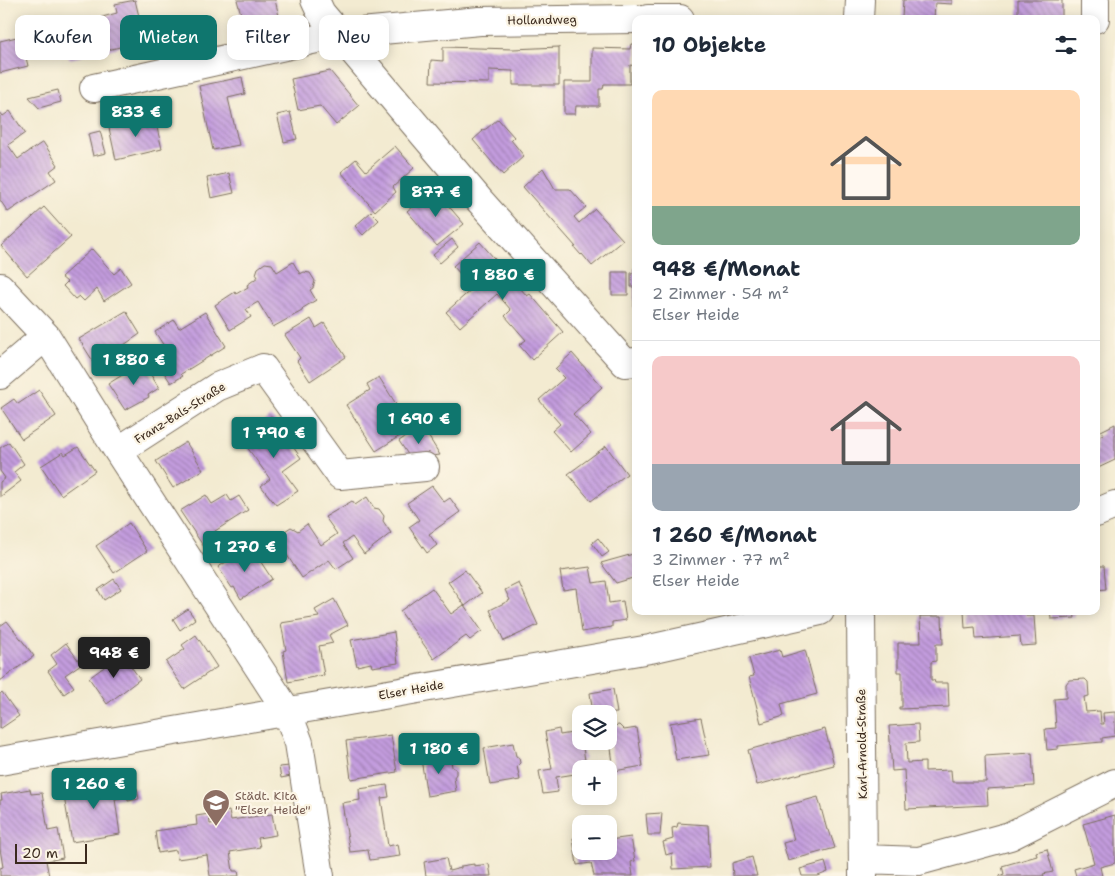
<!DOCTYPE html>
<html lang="de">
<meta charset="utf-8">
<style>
:root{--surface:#fff;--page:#f2f2f3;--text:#1f2937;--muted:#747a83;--line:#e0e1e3;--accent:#0f766e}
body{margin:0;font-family:"Shantell Sans",sans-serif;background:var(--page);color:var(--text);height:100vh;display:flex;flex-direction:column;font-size:19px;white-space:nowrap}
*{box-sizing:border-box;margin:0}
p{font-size:16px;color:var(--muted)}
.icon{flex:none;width:28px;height:28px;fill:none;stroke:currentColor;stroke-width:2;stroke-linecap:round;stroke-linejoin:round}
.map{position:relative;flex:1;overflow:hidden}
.sheet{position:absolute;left:632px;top:15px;width:468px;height:600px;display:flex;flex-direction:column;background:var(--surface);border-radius:10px;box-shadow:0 2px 12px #0003}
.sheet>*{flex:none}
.guide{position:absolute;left:15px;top:15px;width:475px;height:45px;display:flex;gap:10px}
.fabs{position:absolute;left:572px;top:705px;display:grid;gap:10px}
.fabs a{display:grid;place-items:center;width:45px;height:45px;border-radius:10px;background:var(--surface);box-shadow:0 2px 12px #0003;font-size:25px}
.scale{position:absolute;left:15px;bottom:12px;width:72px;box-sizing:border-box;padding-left:5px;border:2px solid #3b2a1e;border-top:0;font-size:14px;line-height:18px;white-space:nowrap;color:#3b2a1e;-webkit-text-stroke:4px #fcf5e5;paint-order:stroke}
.price{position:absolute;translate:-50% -42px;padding:0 11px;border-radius:5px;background:var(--accent);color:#fff;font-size:16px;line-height:32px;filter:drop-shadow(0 1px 2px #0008)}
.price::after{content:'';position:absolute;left:50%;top:30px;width:15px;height:11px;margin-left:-8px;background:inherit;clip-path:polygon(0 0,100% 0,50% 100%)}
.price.selected{background:#222;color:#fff}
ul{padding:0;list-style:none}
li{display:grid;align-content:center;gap:10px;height:265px;padding:0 20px}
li+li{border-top:1px solid var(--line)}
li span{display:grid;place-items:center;height:155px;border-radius:10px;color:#555}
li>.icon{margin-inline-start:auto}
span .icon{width:90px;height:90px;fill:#fffc;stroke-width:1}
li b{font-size:21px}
h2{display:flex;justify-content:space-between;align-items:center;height:60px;padding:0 20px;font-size:21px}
.tag{padding:0 18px;border-radius:10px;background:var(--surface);box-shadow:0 2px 12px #0003;font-size:18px;line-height:45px}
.tag.selected{background:var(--accent);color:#fff}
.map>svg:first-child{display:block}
</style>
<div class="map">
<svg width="1115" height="876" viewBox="0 0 1115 876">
<defs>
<pattern id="building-back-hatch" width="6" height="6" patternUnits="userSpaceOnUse" patternTransform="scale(1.25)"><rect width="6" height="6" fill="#c39cde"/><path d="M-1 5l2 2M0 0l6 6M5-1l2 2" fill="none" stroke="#a07fb3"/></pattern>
</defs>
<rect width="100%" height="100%" fill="#fcf5e5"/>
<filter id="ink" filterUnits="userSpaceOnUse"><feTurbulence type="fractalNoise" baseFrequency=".02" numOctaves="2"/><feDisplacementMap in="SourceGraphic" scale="10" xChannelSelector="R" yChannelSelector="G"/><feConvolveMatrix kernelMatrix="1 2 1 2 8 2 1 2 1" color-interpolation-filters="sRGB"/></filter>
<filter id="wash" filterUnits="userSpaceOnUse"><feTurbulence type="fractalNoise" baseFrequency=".0096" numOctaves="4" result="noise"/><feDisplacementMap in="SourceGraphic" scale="20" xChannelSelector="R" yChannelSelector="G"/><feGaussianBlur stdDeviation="1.12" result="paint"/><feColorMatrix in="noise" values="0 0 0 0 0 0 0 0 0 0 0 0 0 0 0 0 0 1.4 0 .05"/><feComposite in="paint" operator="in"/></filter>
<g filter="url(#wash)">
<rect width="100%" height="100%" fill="#f3ebd1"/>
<g id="blocks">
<!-- building -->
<path fill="url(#building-back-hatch)" d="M135,0L145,41L95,53L87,21L117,13L115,4Z
M237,0H275L279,16L244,25Z
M903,0H952V4L935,3L934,19L902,18Z
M1018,0H1062V19H1018Z
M78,33L83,56L69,59L64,37Z
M21,36L28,66L0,73V41Z
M631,44H636V66L630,65V84H604L603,89H599V106H576L575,114H564V82H592V48L630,49Z
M443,47L513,49L559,47V85H513V71L489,70V83L430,82L431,60L443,61Z
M330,71L359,106L336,125L320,106L298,110L291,79Z
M242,77L245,94L228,98L239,145L213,150L199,86Z
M58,90L61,102L39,108L29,97Z
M10,111L25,133L8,145L18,159L43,142L58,165L50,171L56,180L8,212L0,200V112L3,116Z
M290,112L297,139L284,142L277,115Z
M154,115L162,149L116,160L109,128Z
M498,119L514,137L511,140L524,156L503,175L473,140L483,131L482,130L486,129Z
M100,131L106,153L93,156L88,134Z
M395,146L414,168L393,187L396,192L375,211L341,172L356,159L366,171Z
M543,168L555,189H570L586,207L574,217L579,223L595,209L623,240L592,266L582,254L581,255L574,247H576L523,187Z
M229,173L234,193L211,198L207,178Z
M434,189L464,224L437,246L407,211Z
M44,207L71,237L27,276L1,246Z
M371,212L379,220L363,235L355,226Z
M452,239L458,247L440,263L433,255Z
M480,242L527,296L530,294L563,332L532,360L519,345L526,340L505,316L511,310L497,294L460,327L446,312L473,288L453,266Z
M92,249L114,274L121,268L131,283L104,301L97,289L84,301L79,296L75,299L63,286L67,282L61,277Z
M293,262L300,274L304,272L310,273L315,281L313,288L310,290L316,300L303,308L302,311L273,327L258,302L246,309L251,317L230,330L215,305L235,292L236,294L248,287L247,285L258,277L256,274L258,268L265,263L272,264L277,272Z
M634,268H636V311H634V287H631V273H634Z
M612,272H628V295H612Z
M126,311L140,334L121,347L123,349L96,366L79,339Z
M205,312L226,346L181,374L183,376L171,383L159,365L171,357L155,332L174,320L179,328Z
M311,319L316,328L324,323L346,357L310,381L297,361L300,358L285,335Z
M572,353L602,387L573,414L591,434L571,452L552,431L560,424L539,400L564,378L555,369Z
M143,362L159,388L148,395L149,397L125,410L108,384Z
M379,377L396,404L387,410L403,434L376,451L346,405L370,390L367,384Z
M39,390L56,416L22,439L1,408L14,399L18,404Z
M271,416L301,458L283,471L298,491L276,505L261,486L270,479L244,443L257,434L255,429Z
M1115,424V460L1096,469V438L1103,434L1101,431Z
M422,426L440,455L411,459L399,441Z
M9,442L24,464L14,472L21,481L0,497V482L5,478L0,471V448Z
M186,442L203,470L173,488L156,461Z
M606,446L627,474L591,501L568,474Z
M78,447L95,471L61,495L41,466L63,452L65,455Z
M432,486L444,502L450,498L460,512L429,534L437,545L427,553L409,527L419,520L407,503Z
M206,495L212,504L227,495L231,501L239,496L248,510L215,531L221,540L206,550L180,511Z
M367,497L374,508L379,509L384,516L383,521L391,533L364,554L352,537L343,543L353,558L336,569L329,560L302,578L279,543L281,542L280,534L291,527L298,531L307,524L321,545L337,534L325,517L352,501L355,505Z
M129,523L147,551L114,573L96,546Z
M598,538L609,552L602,557L592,543Z
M251,547L272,579L241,599L234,587L232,588L218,567Z
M633,554L636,566V577L616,583L601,563Z
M1096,566H1104L1106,589L1096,590Z
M590,567L593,583L606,581L609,603L623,601L626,620L612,622V627L582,632L576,588L563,590L560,571Z
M465,570L482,593L465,606L448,582Z
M114,579L121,589L104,600L98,590Z
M519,583L538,625L504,641L490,610L510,600L505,590Z
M432,588L451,614L464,605L482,631L470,640L466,636L434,659L400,611Z
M334,599L348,625L329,635L333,643L319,646L324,675L288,682L283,651L286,650L281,623L319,617L315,610Z
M188,609L195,619L180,630L173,619Z
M964,611H1025L1026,616H1034L1036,645L1021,646L1020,636L976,639L975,627L965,628Z
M1050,611H1074L1075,618L1051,619Z
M920,616H942L943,644H936V661L931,662V680H934L935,683H948L949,707L899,709V707H902V672H898V643H921Z
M7,621L34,656L0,681V626Z
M394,632L398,663L372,667L371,663L357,666L351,640Z
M196,635L217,667L184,689L166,662L185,649L182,645Z
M66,643L81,664L65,675L74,687L64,694L48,671L57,664L51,655Z
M780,650L782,657L805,650L817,694L781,704L784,716L761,723L749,677L754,676L749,658Z
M122,654L140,679L107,704L89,678Z
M1085,679L1088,682L1089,696L1084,697L1086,712L1100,711L1101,724H1104L1103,713L1115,712V736L1102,738V742L1058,746V749L1047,750L1045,729L1056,728L1054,699L1066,698V684L1069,680Z
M613,689L617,713L593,714L590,693Z
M2,692L19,716L0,729V694Z
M701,718L709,755L676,760L670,723Z
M918,724L919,742L906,743L907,763L925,762V771L951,770L952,782H986L985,756L1032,753L1034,786L987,789L988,805L906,809L904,770L892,771L889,726Z
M619,725L624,730L637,728L643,766L614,771L609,733L613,726Z
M559,729L560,735L578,732L580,743L582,742L585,760H582L584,769H581V773L556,777L558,792L543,794L539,771L552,769L545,732Z
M825,729L834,765L757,785L748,750Z
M391,735L397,772L351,779L346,741Z
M513,743L516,756L519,758L520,763L517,766L520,780L490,785L484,748Z
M450,754L452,767L456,769V774L454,777L456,791L427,796L421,759Z
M290,766L291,776L281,778L279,767Z
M122,776L125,797L115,799L120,834L72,842L63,791L112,783L111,778Z
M387,785L389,797L381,798L388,846L398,844L400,856L370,860L368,850L350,852L342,803L360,800L359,789Z
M137,788L139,799L128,801L127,790Z
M30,789L31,794L42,793L48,831L58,829L63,858L46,861L49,876H0V868L3,867L0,849V800H2L1,794Z
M818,797L827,830H829L835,848L788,861L783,843L794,840L785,806Z
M229,811L231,820L272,814L276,835L258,838L260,847L230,852L233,871H238L239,876H210L207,855L177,859L176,850L158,853L155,831L197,825L196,816L209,814L210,824L218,823L216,813Z
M662,813L660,835H648L646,814Z
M1115,815V863L1100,867L1102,876H1076L1074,869L1094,863L1083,824Z
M678,823L708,825L710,867L673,869L672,853L666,855L663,842L673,839L672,828L677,827Z
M581,837V851H609V840L631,837L635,861L631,862L633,876H594L591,863L577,865L573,838Z
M1047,849L1053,872L1043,874L1044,876H999L1004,874L1002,866L1037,856L1036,852Z
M752,857L757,876H733L732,863Z
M446,858L449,871L461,868V866L474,864V866L489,864L491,876H426L424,862Z
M825,862L828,872L818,876H802L800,869Z"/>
</g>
</g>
<g filter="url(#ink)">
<use href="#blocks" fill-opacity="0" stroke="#7b6e5d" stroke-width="1"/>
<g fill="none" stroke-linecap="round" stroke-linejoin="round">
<defs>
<path id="street" d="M315,0L321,13L480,201L625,363L636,362
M648,19H680
M859,19L860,0
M1095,19V0
M94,88L339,34L480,21L636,19
M0,287L46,336L118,451L287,711L299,743L320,876
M0,375L46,336
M118,451L217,387L263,368L340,475L425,467
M1096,513L1115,505
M861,611L863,876
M0,761L650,649L820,611
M863,859L919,861L1010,836L1115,783"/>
</defs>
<!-- street casing -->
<use href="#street" stroke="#7b6e5d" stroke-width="30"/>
<!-- street -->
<use href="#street" stroke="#fff" stroke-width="28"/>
</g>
</g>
<!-- icons -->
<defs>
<symbol id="school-pin" viewBox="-11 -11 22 30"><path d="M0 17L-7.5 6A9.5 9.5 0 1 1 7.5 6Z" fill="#8d6e63" stroke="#fcf5e5"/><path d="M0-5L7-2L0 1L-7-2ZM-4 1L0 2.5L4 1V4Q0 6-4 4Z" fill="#fff"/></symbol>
</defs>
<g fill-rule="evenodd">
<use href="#school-pin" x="200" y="787" width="32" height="43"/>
</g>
<g text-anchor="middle" stroke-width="4.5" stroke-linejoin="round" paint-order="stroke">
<!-- street labels -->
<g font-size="12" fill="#3b2a1e" stroke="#fcf5e5">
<text transform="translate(542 20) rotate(-1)" y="4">Hollandweg</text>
<text transform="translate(180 413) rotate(-32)" y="4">Franz-Bals-Straße</text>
<text transform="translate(411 690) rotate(-10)" y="4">Elser Heide</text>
<text transform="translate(862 744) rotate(-91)" y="4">Karl-Arnold-Straße</text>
</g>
<!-- education labels -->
<g font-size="12" fill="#785e54" stroke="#fcf5e5" text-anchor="start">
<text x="235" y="800">Städt. Kita<tspan x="235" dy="14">"Elser Heide"</tspan></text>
</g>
</g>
</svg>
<div class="fabs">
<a><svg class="icon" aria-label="layers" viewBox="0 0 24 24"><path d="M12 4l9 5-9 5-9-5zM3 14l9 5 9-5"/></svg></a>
<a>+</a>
<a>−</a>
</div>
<div class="scale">20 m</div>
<b class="price" style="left:136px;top:138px">833 €</b>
<b class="price" style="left:436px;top:218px">877 €</b>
<b class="price" style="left:503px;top:301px">1 880 €</b>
<b class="price" style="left:134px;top:386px">1 880 €</b>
<b class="price" style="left:419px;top:445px">1 690 €</b>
<b class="price" style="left:274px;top:459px">1 790 €</b>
<b class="price" style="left:245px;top:573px">1 270 €</b>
<b class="price selected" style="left:114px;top:679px">948 €</b>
<b class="price" style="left:439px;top:775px">1 180 €</b>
<b class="price" style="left:94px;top:810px">1 260 €</b>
<div class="guide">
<a class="tag">Kaufen</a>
<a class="tag selected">Mieten</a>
<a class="tag">Filter</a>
<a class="tag">Neu</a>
</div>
<section class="sheet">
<h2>10 Objekte<svg class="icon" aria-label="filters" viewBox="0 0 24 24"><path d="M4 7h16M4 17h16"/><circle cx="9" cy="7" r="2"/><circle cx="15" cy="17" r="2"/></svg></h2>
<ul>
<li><span style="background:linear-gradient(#ffd9b3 75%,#7fa58c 0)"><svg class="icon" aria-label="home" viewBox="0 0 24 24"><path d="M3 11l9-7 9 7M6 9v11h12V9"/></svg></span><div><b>948 €/Monat</b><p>2 Zimmer · 54 m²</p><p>Elser Heide</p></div></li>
<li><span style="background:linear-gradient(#f6c9c9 70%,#9aa5b1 0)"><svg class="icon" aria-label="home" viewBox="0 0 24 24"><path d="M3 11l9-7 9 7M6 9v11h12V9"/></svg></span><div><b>1 260 €/Monat</b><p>3 Zimmer · 77 m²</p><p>Elser Heide</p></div></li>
</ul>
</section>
</div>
